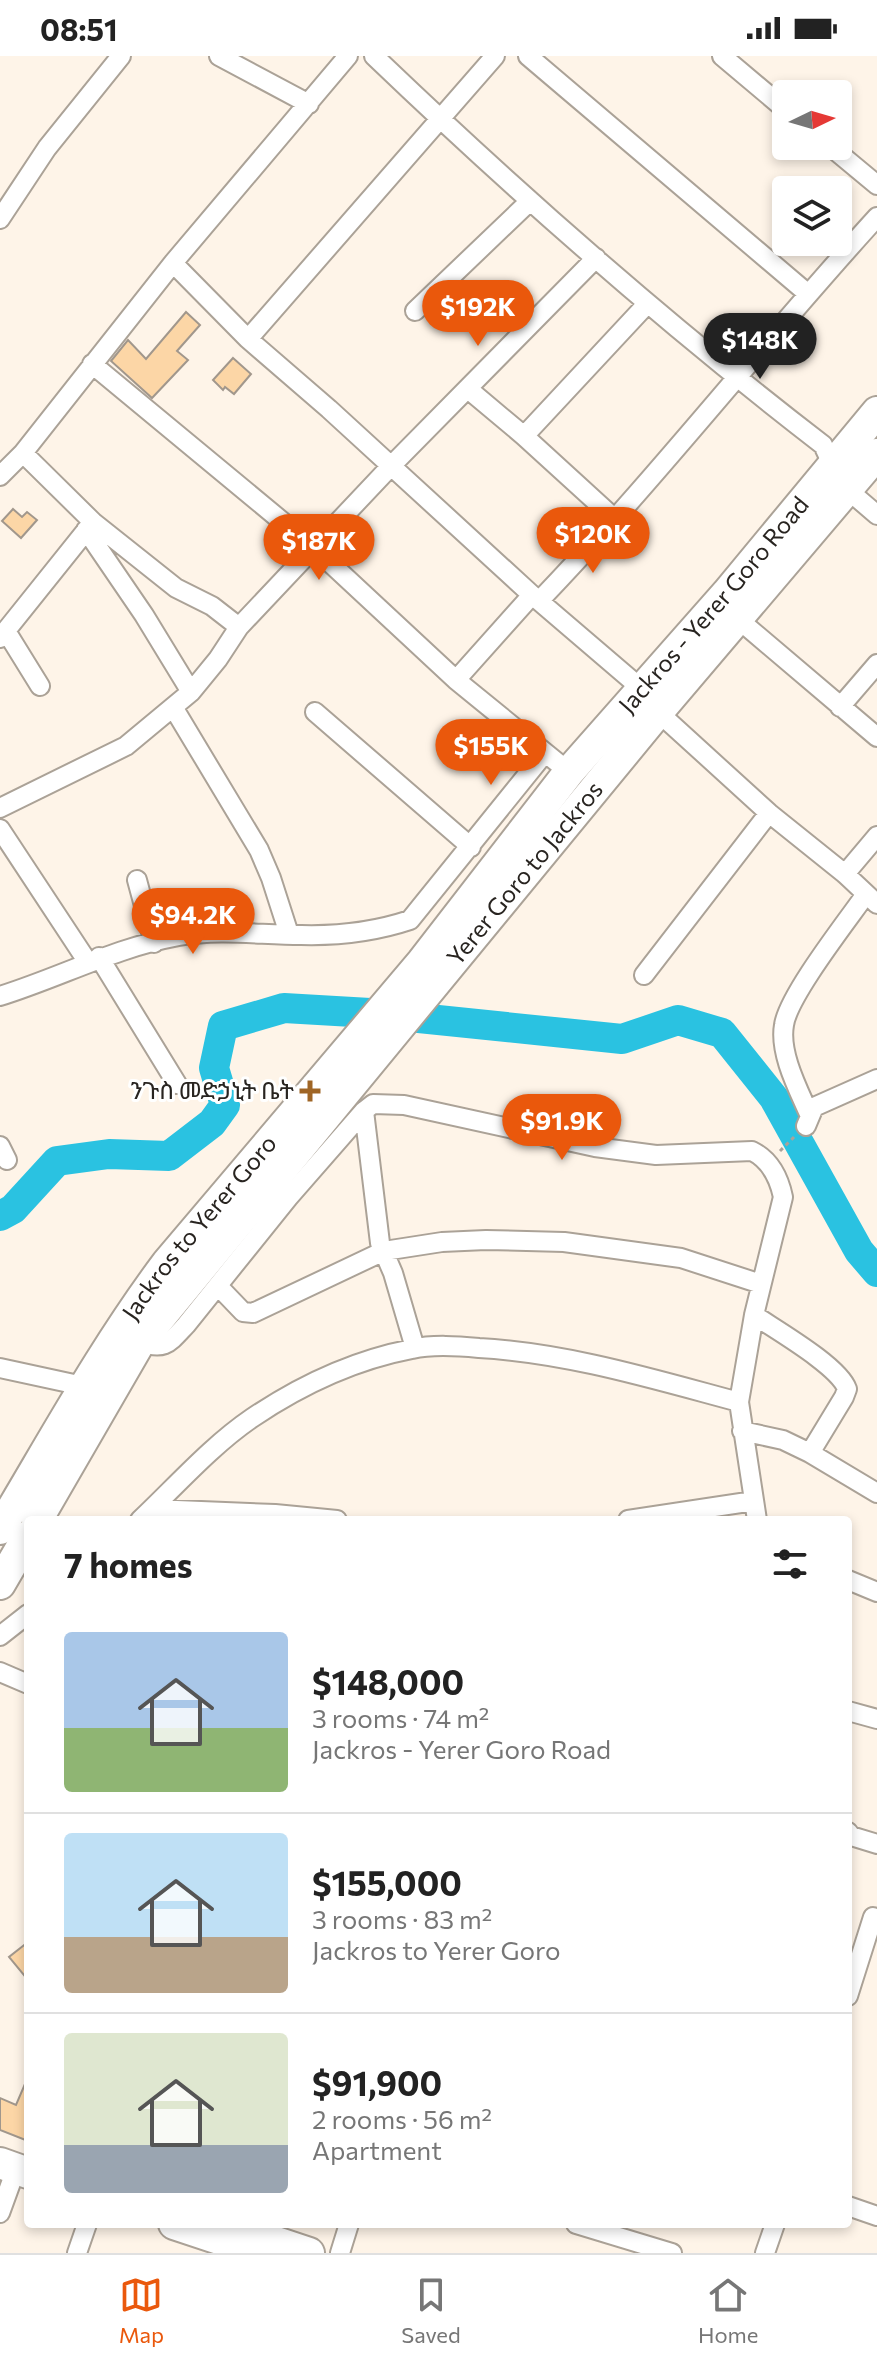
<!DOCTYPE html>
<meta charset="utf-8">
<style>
:root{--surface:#fff;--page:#f2f2f2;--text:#222;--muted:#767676;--line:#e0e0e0;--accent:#ea580c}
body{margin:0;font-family:Commissioner,"Noto Sans Ethiopic",sans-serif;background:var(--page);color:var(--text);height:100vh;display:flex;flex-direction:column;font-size:30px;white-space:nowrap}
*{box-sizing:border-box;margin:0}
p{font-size:26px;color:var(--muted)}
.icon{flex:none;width:44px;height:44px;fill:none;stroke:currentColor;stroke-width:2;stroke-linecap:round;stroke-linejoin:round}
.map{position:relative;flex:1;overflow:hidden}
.sheet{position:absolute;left:24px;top:1460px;width:828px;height:712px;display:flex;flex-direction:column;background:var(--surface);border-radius:8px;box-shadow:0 4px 12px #0003}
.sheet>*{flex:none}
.needle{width:52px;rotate:85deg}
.tools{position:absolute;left:772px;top:24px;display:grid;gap:16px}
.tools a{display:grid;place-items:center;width:80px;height:80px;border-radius:8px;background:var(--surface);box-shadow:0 4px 12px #0003;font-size:40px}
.price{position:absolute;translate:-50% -68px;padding:0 18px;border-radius:28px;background:var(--accent);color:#fff;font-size:26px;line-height:52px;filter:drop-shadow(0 2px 4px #0008)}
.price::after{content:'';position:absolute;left:50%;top:48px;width:24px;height:18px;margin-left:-12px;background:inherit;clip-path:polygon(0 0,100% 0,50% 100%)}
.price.on{background:#222;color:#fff}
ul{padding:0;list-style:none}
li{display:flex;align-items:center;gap:24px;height:200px;padding:0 40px}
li+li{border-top:2px solid var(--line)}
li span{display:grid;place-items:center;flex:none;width:224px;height:160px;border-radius:8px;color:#555}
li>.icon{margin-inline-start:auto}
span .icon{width:96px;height:96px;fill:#fffc;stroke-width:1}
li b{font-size:34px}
h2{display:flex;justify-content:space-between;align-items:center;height:96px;padding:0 40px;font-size:34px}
.status{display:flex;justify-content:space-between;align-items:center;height:56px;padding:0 40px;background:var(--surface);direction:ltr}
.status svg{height:22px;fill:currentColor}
.tab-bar{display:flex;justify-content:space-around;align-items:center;height:112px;border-top:2px solid var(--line);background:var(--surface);font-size:22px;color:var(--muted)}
.tab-bar a{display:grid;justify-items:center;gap:4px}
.tab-bar .on{color:var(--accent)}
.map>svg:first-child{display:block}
</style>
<div class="status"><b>08:51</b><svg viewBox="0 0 49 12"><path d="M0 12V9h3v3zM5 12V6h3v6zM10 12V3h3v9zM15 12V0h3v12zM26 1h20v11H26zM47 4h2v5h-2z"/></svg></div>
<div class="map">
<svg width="877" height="2197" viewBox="0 0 877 2197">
<rect width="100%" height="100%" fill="#fef4e8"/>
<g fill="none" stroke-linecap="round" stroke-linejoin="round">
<!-- river -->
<path stroke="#2ac2e1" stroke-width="30" d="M0,1160L13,1153L57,1105L109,1098L169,1100L212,1067L225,1049L214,1012L223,970L284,952L370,957L622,983L678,964L722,977L774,1042L859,1195L877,1216"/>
</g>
<!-- building -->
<path fill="#fcd6a6" stroke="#a1978c" stroke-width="2" d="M186,256L200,269L177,295L188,304L152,342L111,305L128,284L146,303Z
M233,302L251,318L234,338L225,331L223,334L213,324Z
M13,453L22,461L27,456L37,464L21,482L2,465Z
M28,1886V1924L9,1901Z
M28,2021V2085L0,2074V2042L16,2049Z"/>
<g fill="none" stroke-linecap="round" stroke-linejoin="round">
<defs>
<path id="minor" d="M219,0L309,48
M374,0C517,137 666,268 823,389L832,408
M528,0L807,237
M722,0L786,54
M830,90L877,129
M0,163L47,92L121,0
M173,207L248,283L329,353L532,539L643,634
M415,255L530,145
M248,283L495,0
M92,308L313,491L456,624L569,716
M468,333L524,380
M23,397L93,466L176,532L212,550L239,571
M0,420L23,397L173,207L348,0
M848,434L877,459
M615,463L524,380L647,248
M86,474L144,559L191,636
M539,545C657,422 762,287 877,161
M738,563L877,681
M6,575L40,630
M0,582L93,466
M456,624L532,539
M173,651L259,794L271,822L289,878
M840,651L877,608
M315,656L471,791
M658,656L769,757L845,818L877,848
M0,752L126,690L191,636L218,603L239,571L390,411L596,202
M0,773L87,905
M845,818L877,780
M137,824L154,887
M99,901L177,1028
M644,919L769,757
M0,940C61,921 114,892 179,880C221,873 260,879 301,879C337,880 377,875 410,864L544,698
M364,1055L380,1187L393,1217L415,1292
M809,1058C798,1033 779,997 784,969C788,940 847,865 866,838
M806,1070L814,1051L877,1023
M0,1090L7,1104
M218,1230L243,1256L253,1257L384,1195L442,1186L486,1184L564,1186L681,1202L761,1228
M754,1259C776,1274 839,1310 847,1333L844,1341L810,1397
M140,1286C165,1295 169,1287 186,1269L288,1142L364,1055L373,1048L404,1049L595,1091L656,1099L752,1095C770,1104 779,1122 783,1141L754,1259L739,1346L757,1464
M0,1312L83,1330
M742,1375L783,1384L810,1397L877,1437
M152,1453L275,1458L337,1464
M140,1464C176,1430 211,1390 252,1362C301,1329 354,1304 412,1293C433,1288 458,1290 479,1292C568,1297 653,1323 739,1346
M628,1464L754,1445
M848,1524L877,1536
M0,1580L28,1558
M0,1616L28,1628
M848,1655L877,1663
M848,1776L851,1780L877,1788
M848,1940L873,1861
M848,2150L877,2160
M0,2157L16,2113
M576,2168L672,2197
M77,2197L87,2168
M340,2197L349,2168
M765,2197L775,2168"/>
<g id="primary">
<path id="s1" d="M37,1464L140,1286L658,656L877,398"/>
<path id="s2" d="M0,1473C54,1383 104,1291 167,1207L422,906L569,716L727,537L877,356"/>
<path d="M0,1528L28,1480"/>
<path d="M0,2107L28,2117"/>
<path d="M174,2168L261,2197"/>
<path d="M243,2175L309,2197"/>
</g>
</defs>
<!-- minor casing -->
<use href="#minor" stroke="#aba297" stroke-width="22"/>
<!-- primary casing -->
<use href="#primary" stroke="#aba297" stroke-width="34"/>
<!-- path -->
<path stroke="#aaa29a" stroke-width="3" stroke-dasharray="4 4" stroke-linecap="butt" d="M780,1095L794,1081"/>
<!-- minor -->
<use href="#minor" stroke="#fff" stroke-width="18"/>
<!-- primary -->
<use href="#primary" stroke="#fff" stroke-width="30"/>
</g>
<!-- markers -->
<path fill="#9f6525" stroke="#fff" stroke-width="3" d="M306 1023h8v8h8v8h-8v8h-8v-8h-8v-8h8z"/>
<g text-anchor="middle" stroke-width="6" stroke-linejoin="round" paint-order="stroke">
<!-- street labels -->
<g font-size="24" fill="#282420" stroke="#fff">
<text dy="8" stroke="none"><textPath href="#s2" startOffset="1170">Jackros - Yerer Goro Road</textPath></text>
<text dy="8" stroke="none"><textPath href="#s1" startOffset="812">Yerer Goro to Jackros</textPath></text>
<text dy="8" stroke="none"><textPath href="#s2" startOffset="362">Jackros to Yerer Goro</textPath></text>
</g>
<!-- poi labels -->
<g font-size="24" fill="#282420" stroke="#fff" text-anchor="end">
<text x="294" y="1043">ንጉስ መድኃኒት ቤት</text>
</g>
</g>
</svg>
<div class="tools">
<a><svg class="needle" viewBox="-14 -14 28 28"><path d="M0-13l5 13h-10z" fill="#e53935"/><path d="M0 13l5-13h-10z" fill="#767676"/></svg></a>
<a><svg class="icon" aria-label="layers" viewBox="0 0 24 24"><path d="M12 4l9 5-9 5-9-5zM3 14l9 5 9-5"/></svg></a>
</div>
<b class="price" style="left:478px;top:292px">$192K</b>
<b class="price on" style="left:760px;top:325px">$148K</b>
<b class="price" style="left:593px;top:519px">$120K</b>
<b class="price" style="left:319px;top:526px">$187K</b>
<b class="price" style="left:491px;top:731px">$155K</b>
<b class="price" style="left:193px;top:900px">$94.2K</b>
<b class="price" style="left:562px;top:1106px">$91.9K</b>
<section class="sheet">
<h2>7 homes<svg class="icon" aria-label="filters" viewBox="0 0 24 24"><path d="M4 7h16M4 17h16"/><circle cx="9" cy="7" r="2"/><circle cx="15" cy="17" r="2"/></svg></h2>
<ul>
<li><span style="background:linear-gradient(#a9c7e8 60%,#8fb573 0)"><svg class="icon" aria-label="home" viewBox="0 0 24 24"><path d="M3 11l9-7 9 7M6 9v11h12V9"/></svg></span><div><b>$148,000</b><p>3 rooms · 74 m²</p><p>Jackros - Yerer Goro Road</p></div></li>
<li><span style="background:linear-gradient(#bfe0f5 65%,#b9a48a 0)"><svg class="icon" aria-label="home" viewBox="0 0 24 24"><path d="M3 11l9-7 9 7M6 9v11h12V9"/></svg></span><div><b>$155,000</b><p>3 rooms · 83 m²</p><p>Jackros to Yerer Goro</p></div></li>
<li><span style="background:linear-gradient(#dfe7d0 70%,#9aa5b1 0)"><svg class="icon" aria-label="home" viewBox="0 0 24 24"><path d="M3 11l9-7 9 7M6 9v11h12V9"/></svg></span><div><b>$91,900</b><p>2 rooms · 56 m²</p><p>Apartment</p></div></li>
</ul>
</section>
</div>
<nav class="tab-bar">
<a class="on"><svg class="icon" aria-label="map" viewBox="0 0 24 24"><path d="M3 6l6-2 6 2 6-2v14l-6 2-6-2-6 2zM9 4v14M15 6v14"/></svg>Map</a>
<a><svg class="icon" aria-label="saved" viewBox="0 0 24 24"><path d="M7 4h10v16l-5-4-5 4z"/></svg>Saved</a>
<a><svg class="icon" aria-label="home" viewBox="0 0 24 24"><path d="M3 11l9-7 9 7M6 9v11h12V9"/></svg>Home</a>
</nav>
